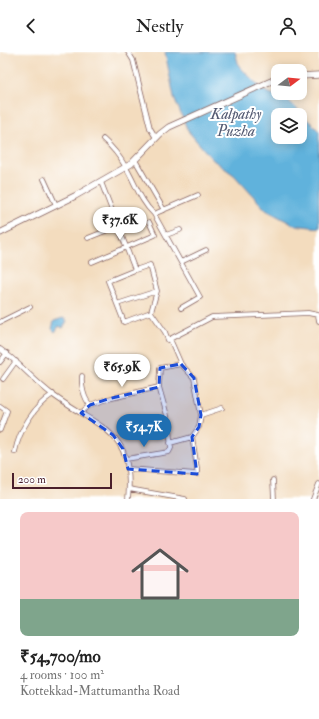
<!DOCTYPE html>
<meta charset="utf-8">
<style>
:root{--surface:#fff;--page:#f2f2f2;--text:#222;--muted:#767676;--accent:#1f6fb2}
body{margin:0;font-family:"IM FELL Double Pica",serif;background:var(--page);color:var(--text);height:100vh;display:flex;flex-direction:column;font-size:15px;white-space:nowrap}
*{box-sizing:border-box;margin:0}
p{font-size:13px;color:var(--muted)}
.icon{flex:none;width:22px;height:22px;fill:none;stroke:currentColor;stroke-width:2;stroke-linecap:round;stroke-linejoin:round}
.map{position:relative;height:447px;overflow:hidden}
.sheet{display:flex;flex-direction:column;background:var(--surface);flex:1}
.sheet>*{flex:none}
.needle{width:26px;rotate:74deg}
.tools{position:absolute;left:271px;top:12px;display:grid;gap:8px}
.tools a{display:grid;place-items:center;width:36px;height:36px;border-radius:8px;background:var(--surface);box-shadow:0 2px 10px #0003;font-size:20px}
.scale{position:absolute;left:12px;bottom:10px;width:100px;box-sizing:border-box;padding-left:4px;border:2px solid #4a1f2b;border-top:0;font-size:11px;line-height:14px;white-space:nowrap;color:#4a1f2b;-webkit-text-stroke:3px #fff;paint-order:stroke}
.price{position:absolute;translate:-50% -34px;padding:0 9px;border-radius:14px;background:#fff;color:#222;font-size:13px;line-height:26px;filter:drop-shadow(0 1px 2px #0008)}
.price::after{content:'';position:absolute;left:50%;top:24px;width:12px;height:9px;margin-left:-6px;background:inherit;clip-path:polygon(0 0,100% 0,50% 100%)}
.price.current{background:var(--accent);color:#fff}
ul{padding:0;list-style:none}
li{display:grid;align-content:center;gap:8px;height:212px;padding:0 20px}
li span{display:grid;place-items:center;height:124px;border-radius:8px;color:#555}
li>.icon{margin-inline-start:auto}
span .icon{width:72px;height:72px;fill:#fffc;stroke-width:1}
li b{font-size:17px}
header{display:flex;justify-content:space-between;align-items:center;height:52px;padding:0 20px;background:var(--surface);font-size:18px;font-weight:600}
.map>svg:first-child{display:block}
</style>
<header><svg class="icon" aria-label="back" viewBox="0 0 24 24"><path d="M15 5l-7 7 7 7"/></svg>Nestly<svg class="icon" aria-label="person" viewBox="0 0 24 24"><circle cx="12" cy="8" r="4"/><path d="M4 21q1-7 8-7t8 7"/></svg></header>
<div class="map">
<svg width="319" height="447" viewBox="0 0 319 447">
<rect width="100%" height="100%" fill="#fff"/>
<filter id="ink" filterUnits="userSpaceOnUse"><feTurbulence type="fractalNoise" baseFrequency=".025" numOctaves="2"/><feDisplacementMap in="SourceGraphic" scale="8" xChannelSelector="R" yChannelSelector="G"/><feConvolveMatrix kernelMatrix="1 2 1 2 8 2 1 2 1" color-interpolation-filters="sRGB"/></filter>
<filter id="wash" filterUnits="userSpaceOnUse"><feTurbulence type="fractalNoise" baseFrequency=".012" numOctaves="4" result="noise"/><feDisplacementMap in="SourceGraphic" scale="16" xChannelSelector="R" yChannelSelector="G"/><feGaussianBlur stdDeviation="0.9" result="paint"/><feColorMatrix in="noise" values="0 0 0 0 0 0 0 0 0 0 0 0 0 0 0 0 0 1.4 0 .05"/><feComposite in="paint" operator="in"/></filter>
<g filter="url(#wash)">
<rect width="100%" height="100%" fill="#f3dcbe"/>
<!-- water -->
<path fill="#61b2dc" stroke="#566884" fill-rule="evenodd" d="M165,0H235L239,14L264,39L289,49L319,79V176L294,173L266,158L234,123L213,108L188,79L174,45ZM278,63H300V85H278Z
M63,266L67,269L63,276L59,274L55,280L52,277L54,269Z"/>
</g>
<g filter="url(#ink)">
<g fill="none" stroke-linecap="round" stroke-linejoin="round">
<defs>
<path id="minor" d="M128,0L133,8L150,76L156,86
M103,87C112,95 119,103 125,114C135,130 140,149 154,162L200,245L181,256
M135,108L164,158
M44,127L56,153
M101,130L135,218L108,229L124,270L151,260L157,239L150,213L135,218
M154,162L198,143
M166,183L180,178
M88,186L118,174
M92,210L155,183L149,170
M181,210L206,198
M117,252L157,239
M151,260L165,280L168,288L212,265L308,261L318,263L319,269
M0,270L30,255
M170,287L181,312L194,326L201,363L199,375L192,385L170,391
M0,297C19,310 34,329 53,343C99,377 135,377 128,447
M0,310L7,301
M3,327L16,309
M90,353L108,347L159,335
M0,354L7,359L0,378
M81,361L90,353C84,346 81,334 82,324
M201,363L222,356
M15,400C19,379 34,354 53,342
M126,407L169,400L171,396L168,367L159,335L160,316L181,312
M128,417L197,422V416L192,385
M273,428L274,447
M129,437L185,447
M313,447L319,432"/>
<path id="secondary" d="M300,24L319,23
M0,181L75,144L131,112L160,82L169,75L278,26"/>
</defs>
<!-- minor casing -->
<use href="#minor" stroke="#85615e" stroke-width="5.5"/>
<!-- secondary casing -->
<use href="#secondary" stroke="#85615e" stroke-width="7"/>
<!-- minor -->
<use href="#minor" stroke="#fff" stroke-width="4"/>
<!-- secondary -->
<use href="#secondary" stroke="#fff" stroke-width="5.5"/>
</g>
</g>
<!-- marked area -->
<path fill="#1d4ed8" fill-opacity="0.2" stroke="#1d4ed8" stroke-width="3" stroke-dasharray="8 5" stroke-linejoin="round" d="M181,312L194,326L201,363L199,375L192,385L197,422L128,417L123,397L113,383L81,361L90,353L108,347L159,335L160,316Z"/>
<g text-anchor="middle" stroke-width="4" stroke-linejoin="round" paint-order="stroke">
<!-- water labels -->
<g font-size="15" font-style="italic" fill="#535a72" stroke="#fff">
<text x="236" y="67">Kalpathy<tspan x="236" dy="17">Puzha</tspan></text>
</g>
</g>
</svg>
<div class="tools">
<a><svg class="needle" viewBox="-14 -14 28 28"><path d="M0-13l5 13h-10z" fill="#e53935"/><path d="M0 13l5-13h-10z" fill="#767676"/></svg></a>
<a><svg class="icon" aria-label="layers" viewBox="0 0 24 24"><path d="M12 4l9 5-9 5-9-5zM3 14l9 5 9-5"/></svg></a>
</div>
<div class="scale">200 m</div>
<b class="price" style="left:120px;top:189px">₹37.6K</b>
<b class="price" style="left:122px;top:336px">₹65.9K</b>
<b class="price current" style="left:144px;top:396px">₹54.7K</b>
</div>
<section class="sheet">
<ul>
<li><span style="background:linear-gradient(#f6c9c9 70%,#7fa58c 0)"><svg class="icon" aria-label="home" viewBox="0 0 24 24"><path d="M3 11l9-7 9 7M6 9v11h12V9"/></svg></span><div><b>₹54,700/mo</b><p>4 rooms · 100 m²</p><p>Kottekkad-Mattumantha Road</p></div></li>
</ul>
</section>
